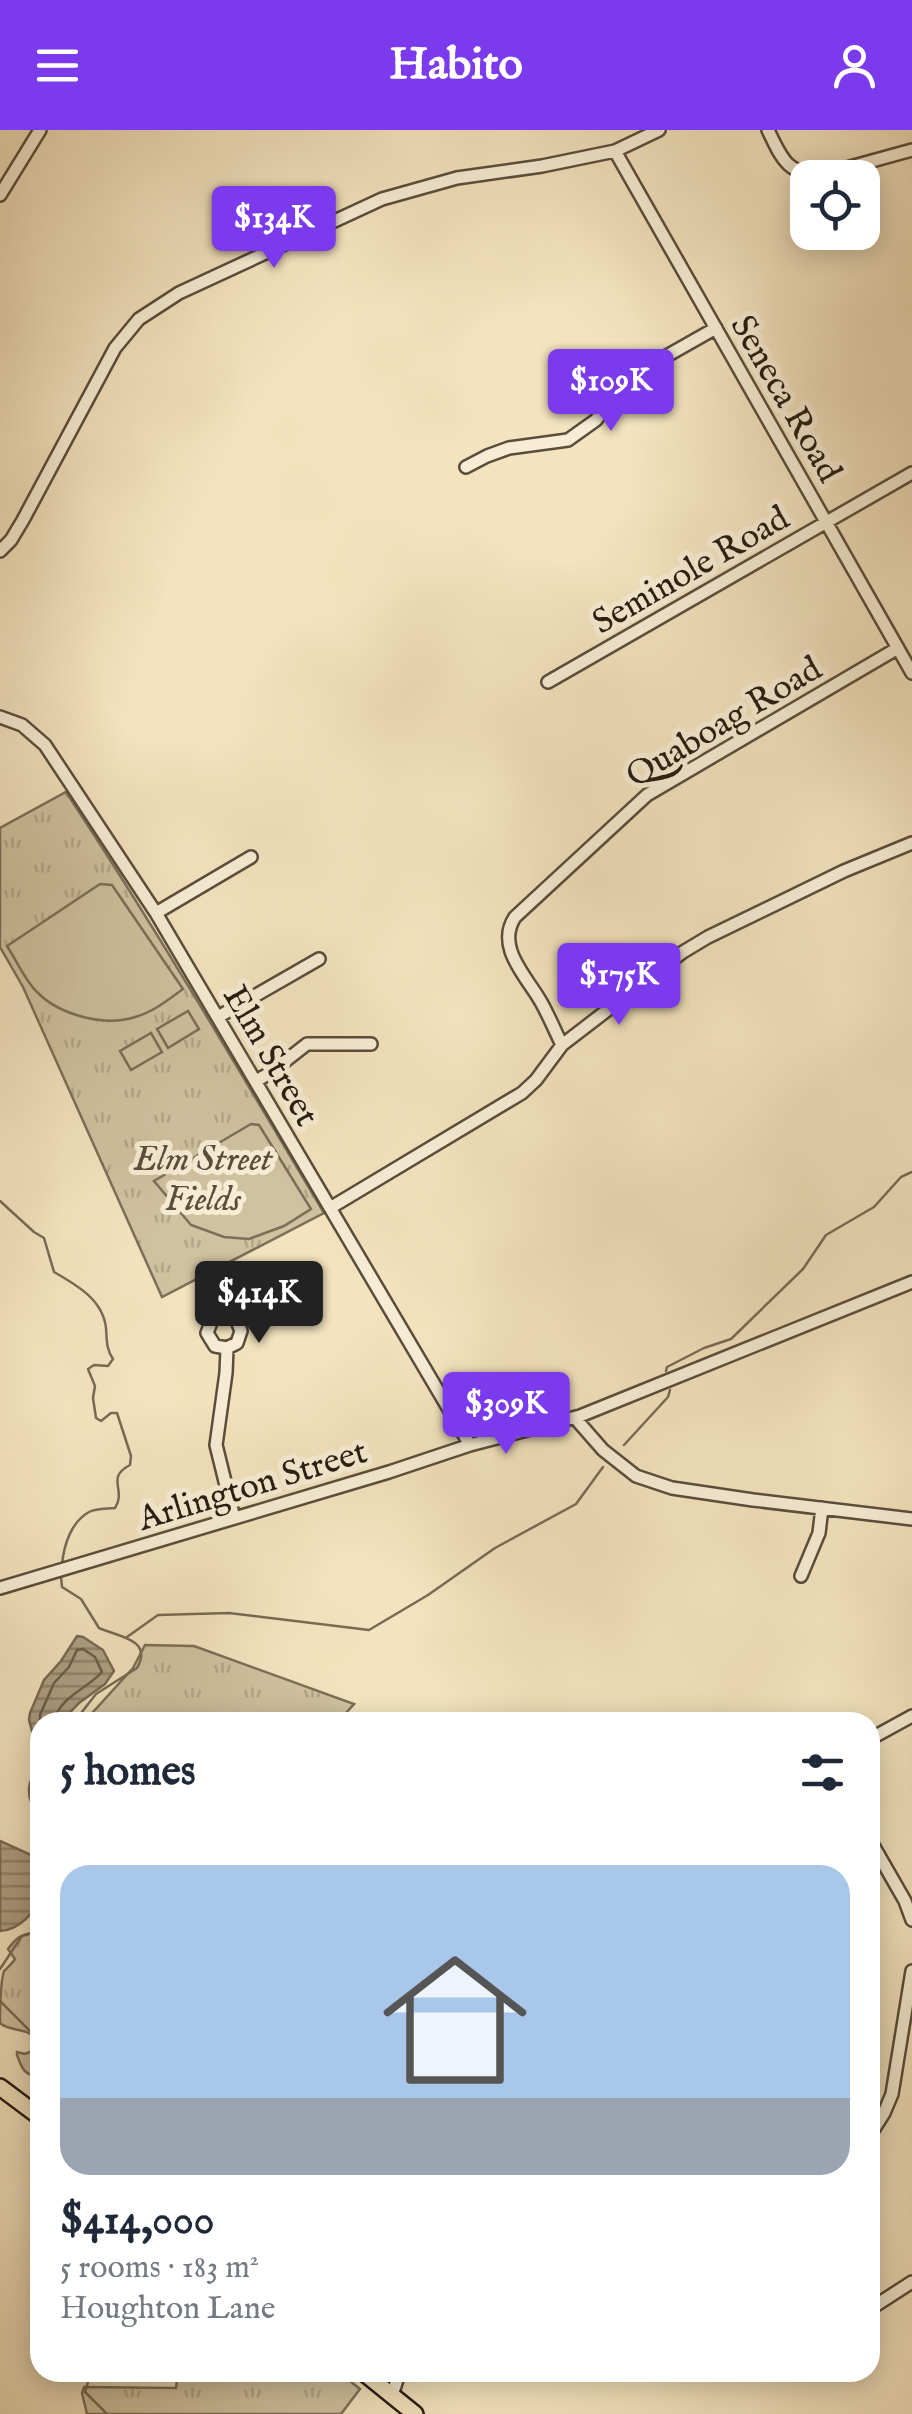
<!DOCTYPE html>
<meta charset="utf-8">
<style>
:root{--surface:#fff;--page:#f2f2f3;--text:#1f2937;--muted:#747a83;--accent:#7c3aed}
body{margin:0;font-family:"IM FELL English",serif;background:var(--page);color:var(--text);height:100vh;display:flex;flex-direction:column;font-size:38px;white-space:nowrap}
*{box-sizing:border-box;margin:0}
p{font-size:32px;color:var(--muted)}
.icon{flex:none;width:55px;height:55px;fill:none;stroke:currentColor;stroke-width:2;stroke-linecap:round;stroke-linejoin:round}
.map{position:relative;flex:1;overflow:hidden}
.drawer{position:absolute;left:30px;top:1582px;width:850px;height:670px;display:flex;flex-direction:column;background:var(--surface);border-radius:30px;box-shadow:0 5px 25px #0003}
.drawer>*{flex:none}
.tools{position:absolute;left:790px;top:30px;display:grid;gap:20px}
.tools a{display:grid;place-items:center;width:90px;height:90px;border-radius:20px;background:var(--surface);box-shadow:0 5px 25px #0003;font-size:50px}
.price{position:absolute;translate:-50% -85px;padding:0 22px;border-radius:10px;background:var(--accent);color:#fff;font-size:32px;line-height:65px;filter:drop-shadow(0 2px 5px #0008)}
.price::after{content:'';position:absolute;left:50%;top:60px;width:30px;height:22px;margin-left:-15px;background:inherit;clip-path:polygon(0 0,100% 0,50% 100%)}
.price.selected{background:#222;color:#fff}
ul{padding:0;list-style:none}
li{display:grid;align-content:center;gap:20px;height:530px;padding:0 30px}
li span{display:grid;place-items:center;height:310px;border-radius:30px;color:#555}
li>.icon{margin-inline-start:auto}
span .icon{width:180px;height:180px;fill:#fffc;stroke-width:1}
li b{font-size:42px}
h2{display:flex;justify-content:space-between;align-items:center;height:120px;padding:0 30px;font-size:42px}
header{display:flex;justify-content:space-between;align-items:center;height:130px;padding:0 30px;background:var(--accent);color:#fff;font-size:45px;font-weight:700}
.map>svg:first-child{display:block}
</style>
<header><svg class="icon" aria-label="menu" viewBox="0 0 24 24"><path d="M4 6h16M4 12h16M4 18h16"/></svg>Habito<svg class="icon" aria-label="person" viewBox="0 0 24 24"><circle cx="12" cy="8" r="4"/><path d="M4 21q1-7 8-7t8 7"/></svg></header>
<div class="map">
<svg width="912" height="2284" viewBox="0 0 912 2284">
<defs>
<pattern id="park-tufts" width="24" height="20" patternUnits="userSpaceOnUse" patternTransform="scale(2.5)"><rect width="24" height="20" fill="#d0c1a0"/><path d="M3 7l-1-3M5 7V3M7 7l1-3M15 17l-1-3M17 17v-4M19 17l1-3" fill="none" stroke="#b3a589"/></pattern>
<pattern id="water-rules" width="6" height="5" patternUnits="userSpaceOnUse" patternTransform="scale(2.5)"><rect width="6" height="5" fill="#ae9f83"/><path d="M0 2.5h6" fill="none" stroke="#8e816a"/></pattern>
</defs>
<rect width="100%" height="100%" fill="#f3e3be"/>
<filter id="stains"><feTurbulence type="fractalNoise" baseFrequency=".002" numOctaves="4"/><feColorMatrix values="0 0 0 0 .2 0 0 0 0 .09 0 0 0 0 .02 0 0 0 .5 -.17"/></filter>
<radialGradient id="worn" r=".72"><stop offset=".6" stop-color="#630" stop-opacity="0"/><stop offset="1" stop-color="#630" stop-opacity=".3"/></radialGradient>
<!-- park -->
<path fill="url(#park-tufts)" stroke="#7c6e58" stroke-width="2.5" d="M66,662C157,800 240,942 324,1083L162,1167L23,857L0,817V698Z
M145,1515L194,1516L354,1574L338,1592H84L133,1538Z
M40,1800V1947C24,1945 22,1939 17,1925V1922L25,1924L32,1921C40,1893 13,1905 0,1893C0,1878 0,1854 4,1841C8,1837 12,1834 15,1829L8,1819C20,1803 23,1806 40,1800Z
M178,2242L340,2243L360,2259L341,2284H87L82,2263L84,2257L176,2258Z"/>
<!-- garden -->
<path fill="#d0c1a0" stroke="#7c6e58" stroke-width="2.5" d="M100,754L112,755L183,859C168,870 153,882 135,887C105,897 60,885 38,863C25,851 17,831 7,816Z
M188,881L199,899L168,918L157,899Z
M151,903L162,922L131,940L120,921Z
M251,994L259,995L311,1079L284,1096L249,1109L224,1107L191,1095L154,1051Z"/>
<!-- water -->
<path fill="url(#water-rules)" stroke="#786a55" stroke-width="2.5" d="M77,1506L83,1507L103,1520L114,1541L105,1554L79,1573L61,1592H40V1607L32,1601L29,1590L30,1583L44,1550L61,1531Z
M0,1711L40,1729C40,1740 42,1753 40,1764C37,1782 19,1800 0,1801Z"/>
<g fill="none" stroke-linecap="round" stroke-linejoin="round">
<!-- shore -->
<path stroke="#6a5d4a" stroke-width="2.5" d="M40,1593V1585L54,1553L69,1537L77,1520L83,1519L95,1527L102,1542C87,1559 58,1568 54,1592"/>
<!-- stream -->
<path stroke="#786a55" stroke-width="2.5" d="M0,1071L34,1102L44,1108L54,1142C77,1155 103,1170 106,1198C107,1210 106,1219 113,1229L108,1236L94,1235L88,1239L95,1256L93,1268L96,1288L101,1291L111,1283H117L131,1326L130,1335C105,1348 127,1360 115,1378C106,1379 97,1378 89,1382C71,1392 64,1415 62,1434
M666,1241L667,1237L704,1218L731,1209L803,1139L826,1105L874,1077L901,1047L912,1042
M624,1315L668,1267L670,1260
M61,1447L62,1457L81,1469L99,1498C116,1506 154,1509 137,1538L96,1564L74,1592
M127,1507L158,1485L229,1483L369,1500L428,1465L495,1418L576,1374L603,1337
M40,1633C31,1647 25,1659 32,1674L40,1679
M0,1839L22,1806L40,1801
M0,1871L40,1911
M91,2242L85,2262L107,2284"/>
<defs>
<path id="minor" d="M768,0C781,27 787,45 821,45L912,20
M615,21L912,543
M0,65L40,0
M466,337L487,326L509,318L568,310L596,290L626,249L716,198
M0,421L11,410L23,390L115,218L139,189L179,163L382,69L457,48L542,36L615,21L659,0
M548,552L912,343
M0,587L22,595L45,615L156,783L470,1315
M156,783L251,727
M218,887L319,829
M562,915C555,901 549,886 541,872C527,847 495,817 515,787L647,665L898,518
M256,951L270,943L307,914H371
M330,1078L522,963L536,950L562,915L683,822L708,807L844,741L912,713
M227,1218L215,1216L207,1203L212,1190L223,1184L236,1189L241,1201L237,1213L227,1218L226,1243L216,1315L234,1388
M575,1288L603,1320L636,1346L672,1358L753,1370L912,1389
M801,1446L819,1403L822,1378
M0,1458L389,1342L470,1315L580,1286L912,1152
M870,1609L912,1586
M870,1710L905,1771L912,1790
M870,2005L884,1983L892,1964L912,1841
M870,2179L912,2152
M392,2265L398,2247L402,2242"/>
<path id="major" d="M0,1957L40,1987
M363,2242L415,2284"/>
</defs>
<!-- minor casing -->
<use href="#minor" stroke="#5a4d3c" stroke-width="16"/>
<!-- major casing -->
<use href="#major" stroke="#271b10" stroke-width="20"/>
<!-- minor -->
<use href="#minor" stroke="#f7edd5" stroke-width="11"/>
<!-- major -->
<use href="#major" stroke="#f3e3be" stroke-width="15"/>
</g>
<g text-anchor="middle" stroke-width="10" stroke-linejoin="round" paint-order="stroke">
<!-- street labels -->
<g font-size="35" fill="#271b10" stroke="#f7edd5">
<text transform="translate(787 268) rotate(60)" y="12">Seneca Road</text>
<text transform="translate(690 439) rotate(-30)" y="12">Seminole Road</text>
<text transform="translate(723 591) rotate(-31)" y="12">Quaboag Road</text>
<text transform="translate(272 925) rotate(60)" y="12">Elm Street</text>
<text transform="translate(252 1354) rotate(-17)" y="12">Arlington Street</text>
</g>
<!-- park labels -->
<g font-size="35" font-style="italic" fill="#5a4d3b" stroke="#f7edd5">
<text x="203" y="1040">Elm Street<tspan x="203" dy="40">Fields</tspan></text>
</g>
</g>
<rect width="100%" height="100%" filter="url(#stains)"/>
<rect width="100%" height="100%" fill="url(#worn)"/>
</svg>
<div class="tools">
<a><svg class="icon" aria-label="locate" viewBox="0 0 24 24"><circle cx="12" cy="12" r="6"/><path d="M12 2v4M12 18v4M2 12h4M18 12h4"/></svg></a>
</div>
<b class="price" style="left:274px;top:141px">$134K</b>
<b class="price" style="left:611px;top:304px">$109K</b>
<b class="price" style="left:619px;top:898px">$175K</b>
<b class="price selected" style="left:259px;top:1216px">$414K</b>
<b class="price" style="left:506px;top:1327px">$309K</b>
<section class="drawer">
<h2>5 homes<svg class="icon" aria-label="filters" viewBox="0 0 24 24"><path d="M4 7h16M4 17h16"/><circle cx="9" cy="7" r="2"/><circle cx="15" cy="17" r="2"/></svg></h2>
<ul>
<li><span style="background:linear-gradient(#a9c7e8 75%,#9aa5b1 0)"><svg class="icon" aria-label="home" viewBox="0 0 24 24"><path d="M3 11l9-7 9 7M6 9v11h12V9"/></svg></span><div><b>$414,000</b><p>5 rooms · 183 m²</p><p>Houghton Lane</p></div></li>
</ul>
</section>
</div>
